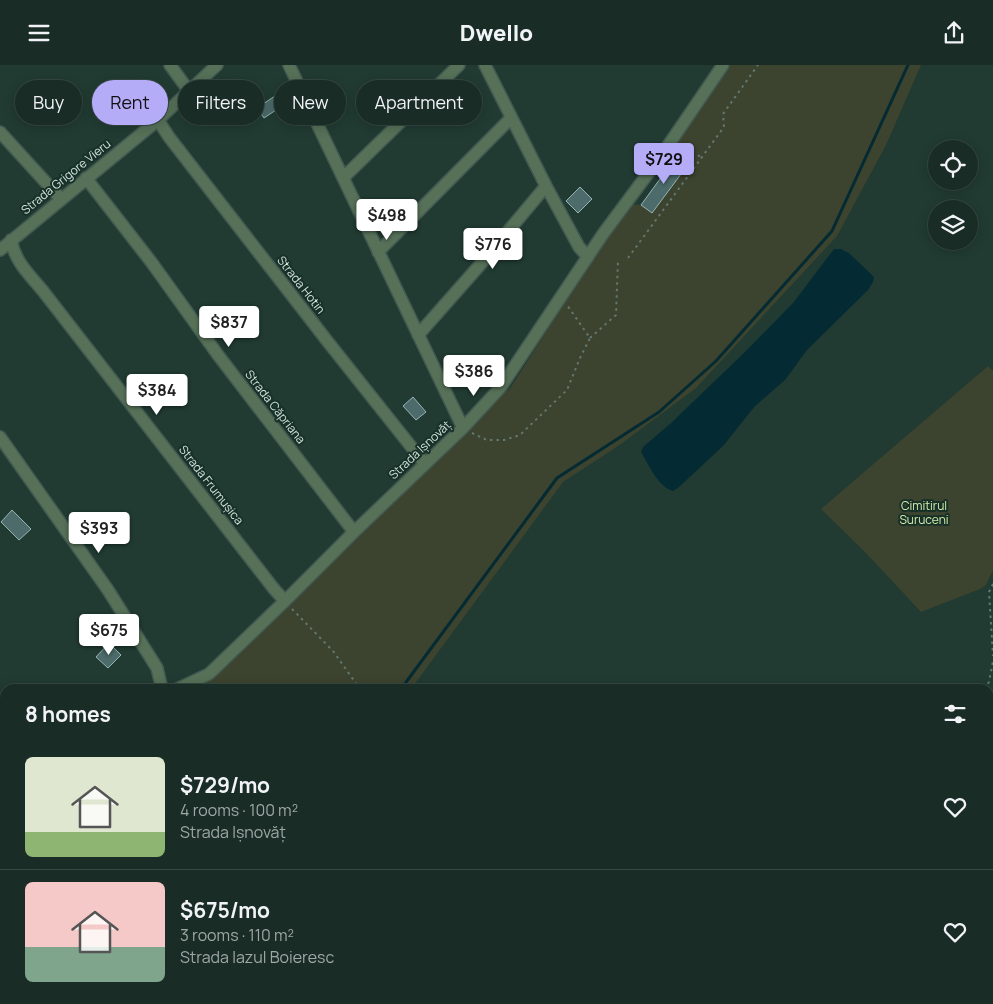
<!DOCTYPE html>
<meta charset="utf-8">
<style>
:root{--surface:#192c26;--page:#22342e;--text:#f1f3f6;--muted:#9fa7a7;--line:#374843;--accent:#b5acf8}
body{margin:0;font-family:Manrope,sans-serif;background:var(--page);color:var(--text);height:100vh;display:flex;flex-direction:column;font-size:19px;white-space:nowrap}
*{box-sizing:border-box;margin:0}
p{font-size:16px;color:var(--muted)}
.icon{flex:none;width:28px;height:28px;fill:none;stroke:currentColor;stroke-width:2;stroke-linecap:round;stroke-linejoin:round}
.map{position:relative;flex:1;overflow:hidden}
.sheet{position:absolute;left:0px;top:619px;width:994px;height:321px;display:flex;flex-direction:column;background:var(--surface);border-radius:15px 15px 0 0;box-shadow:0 2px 12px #0003,0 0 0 1px var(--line)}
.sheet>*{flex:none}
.banner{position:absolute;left:15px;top:15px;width:500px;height:45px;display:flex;gap:10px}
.controls{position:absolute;left:928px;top:75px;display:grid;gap:10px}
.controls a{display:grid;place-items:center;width:50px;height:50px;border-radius:50%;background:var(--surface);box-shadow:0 2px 12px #0003,0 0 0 1px var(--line);font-size:25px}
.price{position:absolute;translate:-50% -42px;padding:0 11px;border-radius:5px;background:#fff;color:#222;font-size:16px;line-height:32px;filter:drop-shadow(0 1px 2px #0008)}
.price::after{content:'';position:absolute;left:50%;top:30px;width:15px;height:11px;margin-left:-8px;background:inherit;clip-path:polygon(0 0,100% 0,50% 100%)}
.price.active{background:var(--accent);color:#111}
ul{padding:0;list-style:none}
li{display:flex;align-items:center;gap:15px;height:125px;padding:0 25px}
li+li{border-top:1px solid var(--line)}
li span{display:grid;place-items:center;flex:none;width:140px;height:100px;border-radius:8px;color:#555}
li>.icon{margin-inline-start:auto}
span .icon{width:60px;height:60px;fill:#fffc;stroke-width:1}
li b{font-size:21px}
h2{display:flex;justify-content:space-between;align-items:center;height:60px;padding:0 25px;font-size:21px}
.pill{padding:0 18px;border-radius:22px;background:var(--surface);box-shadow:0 2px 12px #0003,0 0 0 1px var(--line);font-size:18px;line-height:45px}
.pill.active{background:var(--accent);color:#111}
header{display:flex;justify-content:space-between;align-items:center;height:65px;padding:0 25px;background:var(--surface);font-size:22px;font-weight:800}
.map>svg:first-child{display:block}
</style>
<header><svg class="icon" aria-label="menu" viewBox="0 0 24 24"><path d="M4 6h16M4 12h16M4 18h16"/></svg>Dwello<svg class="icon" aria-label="share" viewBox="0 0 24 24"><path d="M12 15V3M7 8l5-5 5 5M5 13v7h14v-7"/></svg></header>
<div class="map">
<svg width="993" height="939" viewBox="0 0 993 939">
<rect width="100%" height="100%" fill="#213b32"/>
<!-- green -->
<path fill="#3c432e" d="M731,0H921L886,80L837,171L696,323L621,379L563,417L411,624H199L282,547L511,322L577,218L630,139L641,140L676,93L673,85Z
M988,301L993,306V505L986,520L980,524L921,547L865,487L821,444Z
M311,935H363L362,939H310Z
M372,935H535L534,939H371Z"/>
<!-- water -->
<path fill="#042a33" d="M834,184H841L850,189L874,212L873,217L868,225L807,285L785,315L755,341L723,381L679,422L673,426C658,422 649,400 641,387L643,382L670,359L745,287L793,238Z
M20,935H311L310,939H18Z"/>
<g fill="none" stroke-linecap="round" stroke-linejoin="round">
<!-- stream -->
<path stroke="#042a33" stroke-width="3" d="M401,624L557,413L659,347L716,296L832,166L908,0"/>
</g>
<!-- building -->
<path fill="#4c6b6a" stroke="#94b5b4" d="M275,31L282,41L264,53L257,43Z
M676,92L687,101L652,148L641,140Z
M580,122L592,134L578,148L566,136Z
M413,332L426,347L416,355L403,341Z
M12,445L31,464L19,475L1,457Z
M109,578L121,590L108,603L96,592Z"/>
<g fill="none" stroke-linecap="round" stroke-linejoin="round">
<defs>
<path id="minor" d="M170,0L189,26
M289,0L463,363
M485,0L546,121L579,182L588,192
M158,55L169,72L328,277L425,399
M0,67L61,134
M344,112L459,0
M86,113L152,198L218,290L354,467
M11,175C15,197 30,210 43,226L274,524L285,536
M0,185L158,55L217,0
M378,187L511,53
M418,270L479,201L546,121
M0,372L108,525L157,603L162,624
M177,624L209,609L285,536L354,467L463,363L500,323L603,169L661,91L723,0
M0,646L5,652"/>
</defs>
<!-- minor casing -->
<use href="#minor" stroke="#415951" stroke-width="14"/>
<!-- path -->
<path stroke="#61776f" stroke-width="2" stroke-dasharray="2.5 4" stroke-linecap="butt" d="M679,85L703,92
M628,193L724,62L723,49L758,0
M590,273L616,250L618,194
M472,368L487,375H504L520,370L567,325L580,293L590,273L567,240
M993,519L989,527L993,591
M292,544L333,586L360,624
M984,624L989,617L993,596
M989,676L993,681
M0,897L5,898
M776,935L780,939
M4,939L6,935
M365,939L366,935"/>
<!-- minor -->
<use href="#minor" stroke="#567158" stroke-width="11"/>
</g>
<g text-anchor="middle" stroke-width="4" stroke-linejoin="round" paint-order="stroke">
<!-- street labels -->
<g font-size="12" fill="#d3e2dc" stroke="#173128">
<text transform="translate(66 112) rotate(-39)" y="4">Strada Grigore Vieru</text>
<text transform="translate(301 220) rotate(52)" y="4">Strada Hotin</text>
<text transform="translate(275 342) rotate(52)" y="4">Strada Căpriana</text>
<text transform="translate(420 385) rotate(-43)" y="4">Strada Ișnovăț</text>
<text transform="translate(211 420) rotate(52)" y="4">Strada Frumușica</text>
</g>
<!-- park labels -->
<g font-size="12" fill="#d6ebac" stroke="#173128">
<text x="924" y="445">Cimitirul<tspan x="924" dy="14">Suruceni</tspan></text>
</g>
</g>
</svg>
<div class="controls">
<a><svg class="icon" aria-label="locate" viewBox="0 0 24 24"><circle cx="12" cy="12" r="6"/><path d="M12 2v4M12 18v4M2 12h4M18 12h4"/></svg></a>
<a><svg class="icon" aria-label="layers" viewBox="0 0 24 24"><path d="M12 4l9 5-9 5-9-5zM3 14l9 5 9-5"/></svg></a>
</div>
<b class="price active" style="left:664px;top:120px">$729</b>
<b class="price" style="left:387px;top:176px">$498</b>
<b class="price" style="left:493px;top:205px">$776</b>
<b class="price" style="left:229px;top:283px">$837</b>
<b class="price" style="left:474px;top:332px">$386</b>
<b class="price" style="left:157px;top:351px">$384</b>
<b class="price" style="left:99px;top:489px">$393</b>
<b class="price" style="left:109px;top:591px">$675</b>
<div class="banner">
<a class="pill">Buy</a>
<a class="pill active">Rent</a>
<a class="pill">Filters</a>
<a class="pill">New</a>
<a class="pill">Apartment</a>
</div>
<section class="sheet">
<h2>8 homes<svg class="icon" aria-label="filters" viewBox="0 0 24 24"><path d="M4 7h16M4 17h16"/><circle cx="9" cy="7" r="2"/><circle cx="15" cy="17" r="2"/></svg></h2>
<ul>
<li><span style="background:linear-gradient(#dfe7d0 75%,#8fb573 0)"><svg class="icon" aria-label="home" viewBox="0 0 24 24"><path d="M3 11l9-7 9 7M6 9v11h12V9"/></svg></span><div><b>$729/mo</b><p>4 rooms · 100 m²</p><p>Strada Ișnovăț</p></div><svg class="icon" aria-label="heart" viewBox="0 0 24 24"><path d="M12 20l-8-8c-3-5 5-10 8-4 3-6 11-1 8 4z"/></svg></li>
<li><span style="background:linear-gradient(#f6c9c9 65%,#7fa58c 0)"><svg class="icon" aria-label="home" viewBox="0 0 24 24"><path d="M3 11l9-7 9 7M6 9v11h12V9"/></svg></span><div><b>$675/mo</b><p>3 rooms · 110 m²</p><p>Strada Iazul Boieresc</p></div><svg class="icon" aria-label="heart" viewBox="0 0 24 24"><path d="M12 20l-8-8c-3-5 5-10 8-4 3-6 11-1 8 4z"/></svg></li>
</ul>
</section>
</div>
